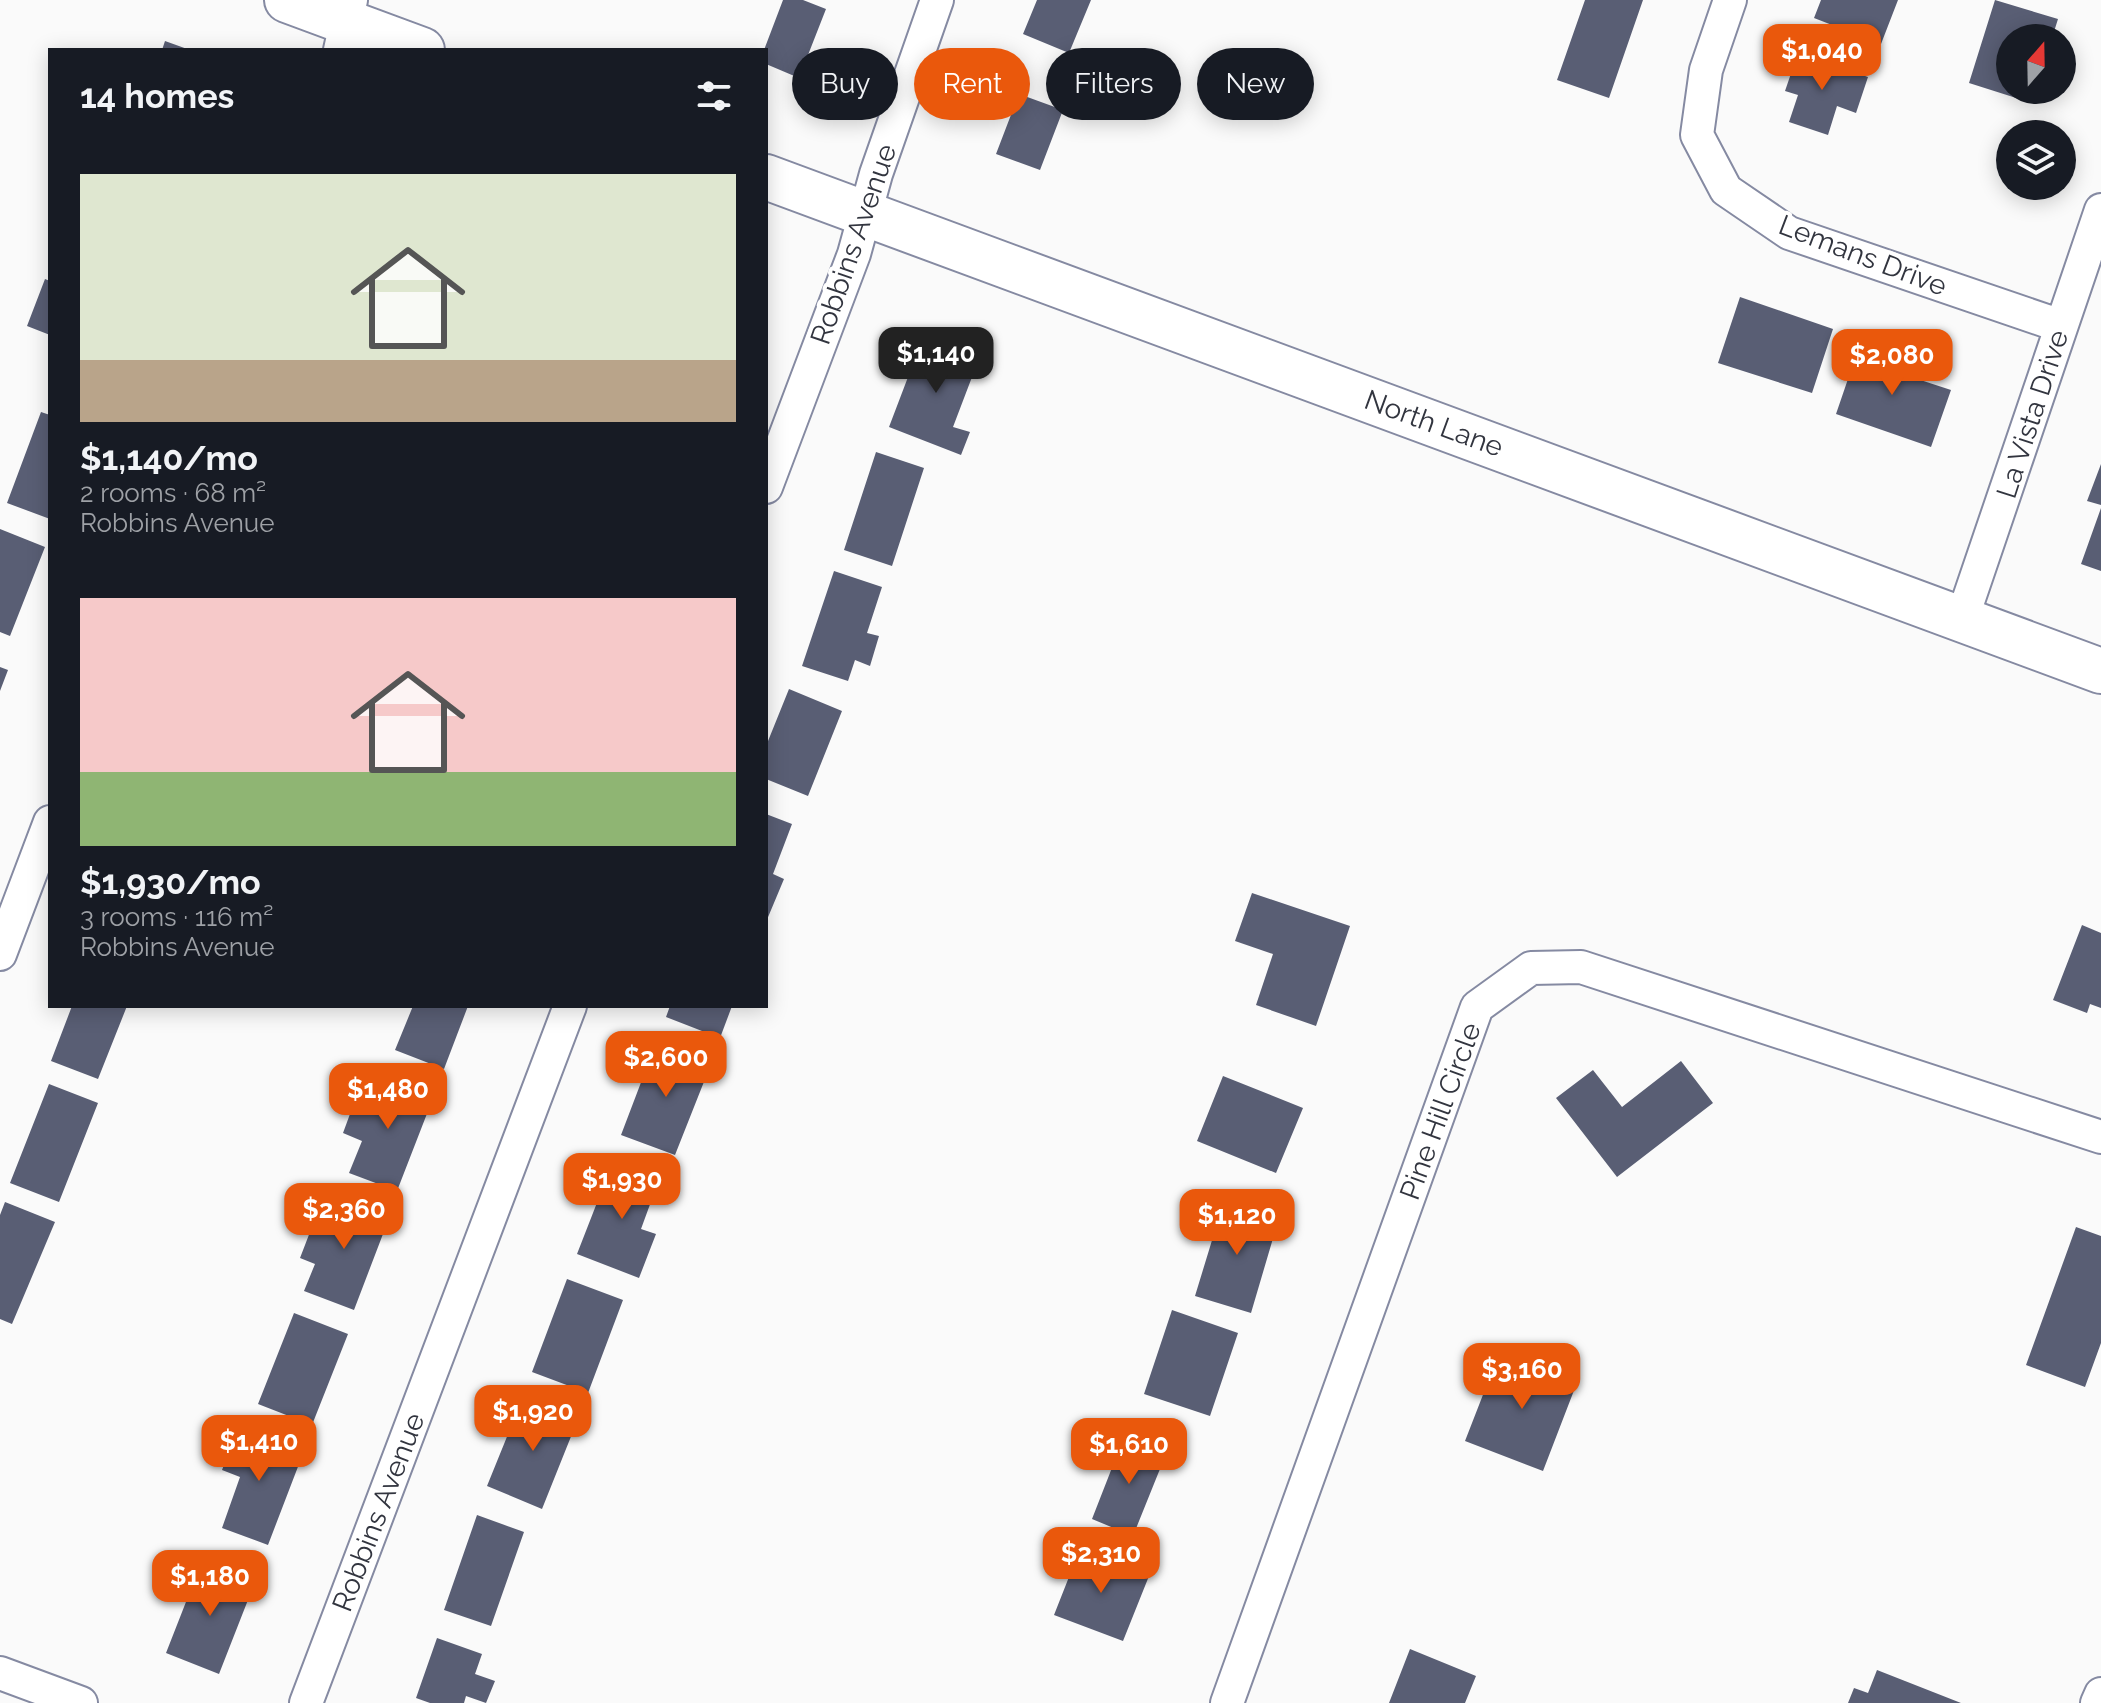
<!DOCTYPE html>
<meta charset="utf-8">
<style>
:root{--surface:#171b24;--page:#20242c;--text:#f1f3f6;--muted:#9ea1a6;--accent:#ea580c}
body{margin:0;font-family:Raleway,sans-serif;background:var(--page);color:var(--text);height:100vh;display:flex;flex-direction:column;font-size:30px;white-space:nowrap}
*{box-sizing:border-box;margin:0}
p{font-size:26px;color:var(--muted)}
.icon{flex:none;width:44px;height:44px;fill:none;stroke:currentColor;stroke-width:2;stroke-linecap:round;stroke-linejoin:round}
.map{position:relative;flex:1;overflow:hidden}
.side{position:absolute;left:48px;top:48px;width:720px;height:960px;display:flex;flex-direction:column;background:var(--surface);border-radius:0px;box-shadow:0 4px 20px #0003}
.side>*{flex:none}
.hud{position:absolute;left:792px;top:48px;width:760px;height:72px;display:flex;gap:16px}
.needle{width:52px;rotate:20deg}
.fabs{position:absolute;left:1996px;top:24px;display:grid;gap:16px}
.fabs a{display:grid;place-items:center;width:80px;height:80px;border-radius:50%;background:var(--surface);box-shadow:0 4px 20px #0003;font-size:40px}
.price{position:absolute;translate:-50% -68px;padding:0 18px;border-radius:16px;background:var(--accent);color:#fff;font-size:26px;line-height:52px;filter:drop-shadow(0 2px 4px #0008)}
.price::after{content:'';position:absolute;left:50%;top:48px;width:24px;height:18px;margin-left:-12px;background:inherit;clip-path:polygon(0 0,100% 0,50% 100%)}
.price.active{background:#222;color:#fff}
ul{padding:0;list-style:none}
li{display:grid;align-content:center;gap:16px;height:424px;padding:0 32px}
li span{display:grid;place-items:center;height:248px;border-radius:0px;color:#555}
li>.icon{margin-inline-start:auto}
span .icon{width:144px;height:144px;fill:#fffc;stroke-width:1}
li b{font-size:34px}
h2{display:flex;justify-content:space-between;align-items:center;height:96px;padding:0 32px;font-size:34px}
.chip{padding:0 28px;border-radius:36px;background:var(--surface);box-shadow:0 4px 20px #0003;font-size:28px;line-height:72px}
.chip.active{background:var(--accent);color:#fff}
.map>svg:first-child{display:block}
</style>
<div class="map">
<svg width="2101" height="1703" viewBox="0 0 2101 1703">
<rect width="100%" height="100%" fill="#fafafa"/>
<!-- building -->
<path fill="#595e74" d="M783,0H803L826,9L799,78L766,64V50H764Z
M1037,0H1091L1069,53L1023,34Z
M1585,0H1643L1609,98L1557,80Z
M1821,0H1898L1881,44L1814,18Z
M1995,0L2058,19L2052,38H2010V90H2036L2032,103L1969,83Z
M165,41L190,50H162Z
M1798,53L1868,77L1856,113L1837,106L1828,135L1789,122L1798,95L1785,91Z
M1019,94L1063,110L1040,170L996,154Z
M45,279L50,281V335L27,326Z
M1740,297L1833,329L1812,393L1718,363Z
M924,335L980,356L953,427L970,432L961,455L889,427Z
M1861,341L1908,357L1902,374L1951,390L1931,447L1836,414Z
M41,412L50,415V519L7,503Z
M876,452L924,468L892,566L844,550Z
M2101,464V505L2087,501Z
M2101,508V571L2081,564Z
M0,529L45,547L10,636L0,632Z
M834,571L882,587L867,633L879,636L870,666L855,660L848,681L802,666Z
M0,667L8,670L0,691Z
M789,689L842,711L808,796L766,779V746Z
M766,814L792,824L773,874L784,879L766,922Z
M1252,893L1350,926L1316,1026L1256,1005L1273,954L1235,941Z
M2082,925L2101,933V1008L2090,1004L2087,1013L2053,1000Z
M72,1006H127L98,1079L51,1061Z
M413,1006H468L444,1069L395,1050Z
M670,1006H732L720,1038L666,1017Z
M656,1043L711,1064L675,1155L621,1135Z
M1681,1061L1713,1103L1617,1177L1556,1098L1593,1070L1622,1107Z
M387,1075L435,1093L397,1191L349,1173L362,1141L343,1133L357,1095L376,1103Z
M1223,1076L1303,1108L1276,1173L1197,1141Z
M49,1084L98,1103L59,1202L10,1183Z
M614,1159L660,1177L641,1229L656,1234L639,1278L577,1254Z
M341,1194L391,1213L354,1310L304,1291L315,1264L300,1258L315,1219L330,1224Z
M1224,1201L1279,1218L1251,1313L1195,1296Z
M5,1202L55,1222L12,1324L0,1319V1215Z
M2076,1227L2101,1236V1343L2085,1387L2026,1365Z
M567,1279L623,1300L588,1393L532,1372Z
M1172,1310L1238,1333L1210,1416L1144,1394Z
M294,1313L348,1334L312,1425L258,1404Z
M1500,1351L1578,1380L1543,1471L1465,1441Z
M523,1397L578,1419L542,1509L487,1486Z
M239,1426L304,1451L268,1545L222,1528L240,1477L222,1470Z
M1124,1437L1166,1454L1133,1536L1092,1519Z
M477,1515L524,1532L491,1626L444,1610Z
M1080,1549L1149,1576L1123,1641L1054,1615Z
M202,1561L255,1582L219,1674L166,1653Z
M437,1638L482,1654L475,1674L495,1681L486,1703L466,1696L464,1703H430L416,1698Z
M1410,1649L1476,1676L1465,1703H1389Z
M1877,1670L1961,1703H1848L1854,1688L1868,1693Z"/>
<g fill="none" stroke-linecap="round" stroke-linejoin="round">
<defs>
<path id="street" d="M1730,0L1706,70L1697,135L1726,190L1789,233L2061,326
M340,50L351,0
M766,487L854,254L876,174L937,0
M1962,619L2101,210
M0,954L50,822
M0,1673L81,1703
M306,1703L570,1006
M1227,1703L1477,1007L1531,968L1581,967L2101,1137
M2097,1703L2101,1694"/>
<path id="secondary" d="M287,0L422,50
M766,177L2101,671"/>
</defs>
<!-- street casing -->
<use href="#street" stroke="#858aa2" stroke-width="36"/>
<!-- secondary casing -->
<use href="#secondary" stroke="#858aa2" stroke-width="48"/>
<!-- street -->
<use href="#street" stroke="#fff" stroke-width="32"/>
<!-- secondary -->
<use href="#secondary" stroke="#fff" stroke-width="44"/>
</g>
<g text-anchor="middle" stroke-width="8" stroke-linejoin="round" paint-order="stroke">
<!-- street labels -->
<g font-size="28" fill="#32353f" stroke="#fff">
<text transform="translate(853 244) rotate(-71)" y="10">Robbins Avenue</text>
<text transform="translate(1863 255) rotate(21)" y="10">Lemans Drive</text>
<text transform="translate(2032 414) rotate(-72)" y="10">La Vista Drive</text>
<text transform="translate(1434 423) rotate(20)" y="10">North Lane</text>
<text transform="translate(1440 1111) rotate(-70)" y="10">Pine Hill Circle</text>
<text transform="translate(378 1512) rotate(-69)" y="10">Robbins Avenue</text>
</g>
</g>
</svg>
<div class="fabs">
<a><svg class="needle" viewBox="-14 -14 28 28"><path d="M0-13l5 13h-10z" fill="#e53935"/><path d="M0 13l5-13h-10z" fill="#9ea1a6"/></svg></a>
<a><svg class="icon" aria-label="layers" viewBox="0 0 24 24"><path d="M12 4l9 5-9 5-9-5zM3 14l9 5 9-5"/></svg></a>
</div>
<b class="price" style="left:1822px;top:92px">$1,040</b>
<b class="price active" style="left:936px;top:395px">$1,140</b>
<b class="price" style="left:1892px;top:397px">$2,080</b>
<b class="price" style="left:666px;top:1099px">$2,600</b>
<b class="price" style="left:388px;top:1131px">$1,480</b>
<b class="price" style="left:622px;top:1221px">$1,930</b>
<b class="price" style="left:344px;top:1251px">$2,360</b>
<b class="price" style="left:1237px;top:1257px">$1,120</b>
<b class="price" style="left:1522px;top:1411px">$3,160</b>
<b class="price" style="left:533px;top:1453px">$1,920</b>
<b class="price" style="left:259px;top:1483px">$1,410</b>
<b class="price" style="left:1129px;top:1486px">$1,610</b>
<b class="price" style="left:1101px;top:1595px">$2,310</b>
<b class="price" style="left:210px;top:1618px">$1,180</b>
<div class="hud">
<a class="chip">Buy</a>
<a class="chip active">Rent</a>
<a class="chip">Filters</a>
<a class="chip">New</a>
</div>
<section class="side">
<h2>14 homes<svg class="icon" aria-label="filters" viewBox="0 0 24 24"><path d="M4 7h16M4 17h16"/><circle cx="9" cy="7" r="2"/><circle cx="15" cy="17" r="2"/></svg></h2>
<ul>
<li><span style="background:linear-gradient(#dfe7d0 75%,#b9a48a 0)"><svg class="icon" aria-label="home" viewBox="0 0 24 24"><path d="M3 11l9-7 9 7M6 9v11h12V9"/></svg></span><div><b>$1,140/mo</b><p>2 rooms · 68 m²</p><p>Robbins Avenue</p></div></li>
<li><span style="background:linear-gradient(#f6c9c9 70%,#8fb573 0)"><svg class="icon" aria-label="home" viewBox="0 0 24 24"><path d="M3 11l9-7 9 7M6 9v11h12V9"/></svg></span><div><b>$1,930/mo</b><p>3 rooms · 116 m²</p><p>Robbins Avenue</p></div></li>
</ul>
</section>
</div>
